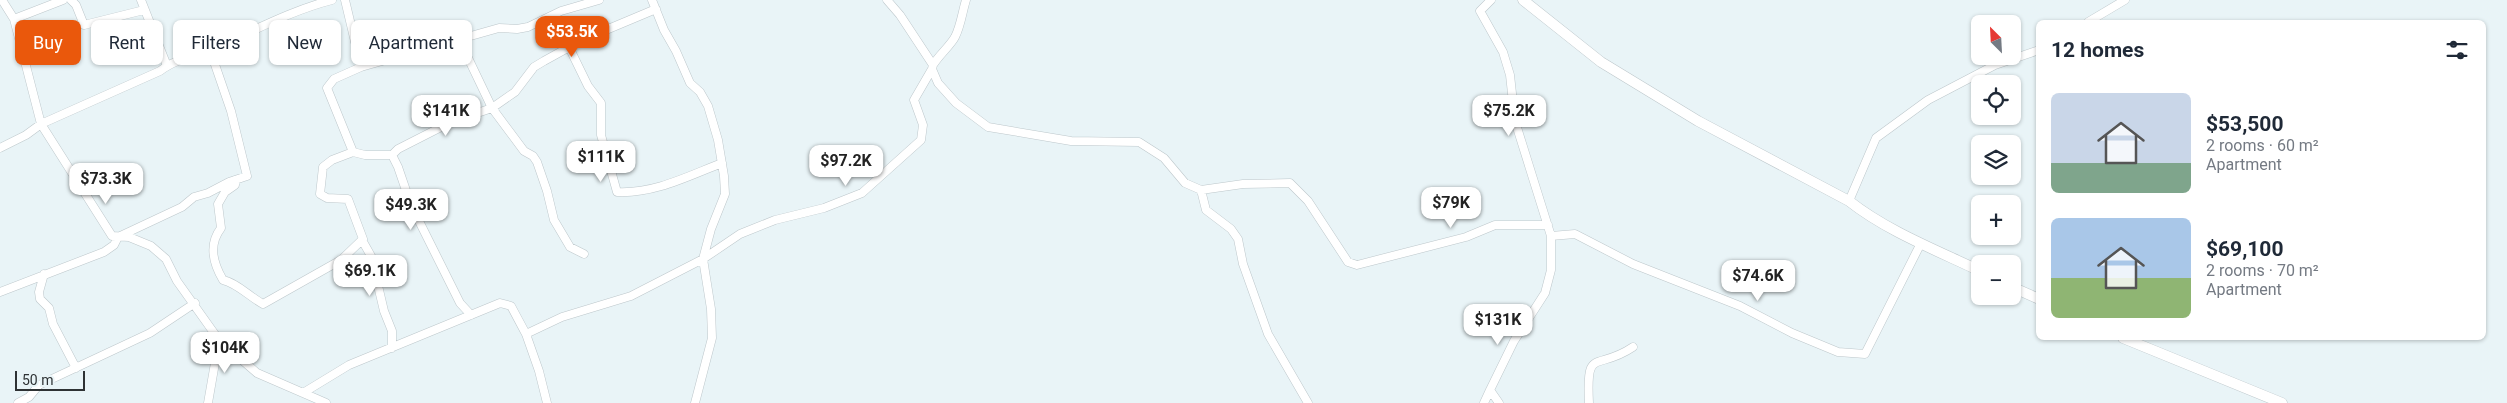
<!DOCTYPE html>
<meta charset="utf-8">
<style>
:root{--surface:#fff;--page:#f6f6f7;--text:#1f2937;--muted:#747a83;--accent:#ea580c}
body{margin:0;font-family:Roboto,sans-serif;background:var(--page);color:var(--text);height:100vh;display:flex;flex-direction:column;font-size:19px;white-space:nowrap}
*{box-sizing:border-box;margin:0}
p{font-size:16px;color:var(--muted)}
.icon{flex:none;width:28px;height:28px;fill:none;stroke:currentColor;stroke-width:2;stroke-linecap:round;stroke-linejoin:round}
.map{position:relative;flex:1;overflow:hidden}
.drawer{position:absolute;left:2036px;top:20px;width:450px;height:320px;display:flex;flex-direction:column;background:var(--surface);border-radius:8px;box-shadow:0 1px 4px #0004}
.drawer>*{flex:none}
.banner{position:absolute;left:15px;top:20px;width:475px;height:45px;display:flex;gap:10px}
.needle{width:32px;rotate:336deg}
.buttons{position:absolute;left:1971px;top:15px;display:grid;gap:10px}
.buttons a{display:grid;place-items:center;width:50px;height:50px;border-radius:8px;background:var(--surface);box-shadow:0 1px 4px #0004;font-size:25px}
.scale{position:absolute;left:15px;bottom:12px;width:70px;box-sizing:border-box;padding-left:5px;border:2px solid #2e3234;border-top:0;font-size:14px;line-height:18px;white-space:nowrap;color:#2e3234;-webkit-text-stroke:4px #e9f4f7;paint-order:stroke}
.price{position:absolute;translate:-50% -42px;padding:0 11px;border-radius:10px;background:#fff;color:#222;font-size:16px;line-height:32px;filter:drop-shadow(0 1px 2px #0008)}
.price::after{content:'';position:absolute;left:50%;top:30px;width:15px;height:11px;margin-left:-8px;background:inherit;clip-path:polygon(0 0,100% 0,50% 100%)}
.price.active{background:var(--accent);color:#fff}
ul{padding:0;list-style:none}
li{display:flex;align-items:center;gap:15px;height:125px;padding:0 15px}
li span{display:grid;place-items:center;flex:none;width:140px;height:100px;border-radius:8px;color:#555}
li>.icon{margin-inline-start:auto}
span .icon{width:60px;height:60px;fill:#fffc;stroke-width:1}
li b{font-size:21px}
h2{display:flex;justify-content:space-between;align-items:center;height:60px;padding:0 15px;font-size:21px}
.chip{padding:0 18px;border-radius:8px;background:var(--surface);box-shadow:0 1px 4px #0004;font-size:18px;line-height:45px}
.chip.active{background:var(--accent);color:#fff}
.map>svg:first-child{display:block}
</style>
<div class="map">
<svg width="2507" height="403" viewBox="0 0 2507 403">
<rect width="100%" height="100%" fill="#e9f4f7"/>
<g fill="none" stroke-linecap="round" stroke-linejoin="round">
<defs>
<path id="minor" d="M2,0L14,19L41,124L112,236L129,237L151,246L166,259L177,281L219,340L257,373L326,403
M71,0L76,5L84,25L144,10
M141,0L167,66
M345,0L361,67
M652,0L664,30L676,51L690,83L700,92L708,106L718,140L724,176L725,194L711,229L703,259L711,309L712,338L695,403
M887,0L900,15L933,65L932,69L938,83L956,103L988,127L1071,141L1139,142L1164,158L1185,183L1201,190L1243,184L1290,183L1308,201L1348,262L1357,265L1466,237L1495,225H1548
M1491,0L1480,11L1503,52L1510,75L1515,121L1551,236V270L1545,293L1514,341L1490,390L1499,403
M14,19L63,0
M2088,22L2125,0
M459,39L492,108L524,151L533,156L537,162L547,191L554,220L570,247L584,254
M569,47L588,86L601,103V135L617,192C654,194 688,176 722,163
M933,65C939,55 950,46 955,37C961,25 962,13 966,0
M0,148L26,135L41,124L160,71C174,60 193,56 210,50C250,33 289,11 332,0
M353,152L365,155H392L398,167L411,205L460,303L471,315
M392,155L398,149L451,122L492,108L515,92L534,67L544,61L582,40L656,9
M235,180V185L225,192L218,204L221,228C208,245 213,263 223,280C237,283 250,297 263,304L341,260L363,239L348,199L327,198L320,194L323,167L332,160L353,152L327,88L334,79L361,67L499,28L517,29L528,27L561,11L599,0
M1201,190L1206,210L1231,229L1238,239L1243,264L1268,334L1308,403
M1849,201L1876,138L1928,100L1995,65L2039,50
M1551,236L1575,234L1633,264L1740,306L1792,333L1838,352L1865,354L1921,243
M362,240L371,256L384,311L392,331V348
M44,274L39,292L40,299L49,308L53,324L76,368
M0,292L104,252L114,245L118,237L182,207L194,197L208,193L229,182L247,176L231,111L210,50
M526,334L539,371L547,403
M303,393L349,365L500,303L511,306L526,334L562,317L631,296L703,259L740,234L775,220L824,208L862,193L921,140L923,125L914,100L932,69
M18,403L29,397L39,385L150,333L195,303
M208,403L219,340
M1484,403L1490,390
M1589,403C1586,345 1596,372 1633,347"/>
<path id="tertiary" d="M1523,0L1601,62L1698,121L1849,201C1887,231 1936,250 1980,271
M2012,287L2039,299
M2123,338L2282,403"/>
</defs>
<!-- minor casing -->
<use href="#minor" stroke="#bdc7cb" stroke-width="9"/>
<!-- tertiary casing -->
<use href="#tertiary" stroke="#bdc7cb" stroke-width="11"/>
<!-- minor -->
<use href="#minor" stroke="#fff" stroke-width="8"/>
<!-- tertiary -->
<use href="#tertiary" stroke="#fff" stroke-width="10"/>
</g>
</svg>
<div class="buttons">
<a><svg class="needle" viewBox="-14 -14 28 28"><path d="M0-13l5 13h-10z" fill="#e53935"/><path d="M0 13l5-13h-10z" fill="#747a83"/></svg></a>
<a><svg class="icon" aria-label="locate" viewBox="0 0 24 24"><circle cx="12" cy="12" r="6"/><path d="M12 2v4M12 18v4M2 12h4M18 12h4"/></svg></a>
<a><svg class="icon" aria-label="layers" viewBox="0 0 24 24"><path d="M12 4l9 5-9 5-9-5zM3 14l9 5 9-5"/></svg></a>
<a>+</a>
<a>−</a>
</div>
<div class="scale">50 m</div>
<b class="price active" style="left:572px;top:58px">$53.5K</b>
<b class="price" style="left:446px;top:137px">$141K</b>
<b class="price" style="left:1509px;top:137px">$75.2K</b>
<b class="price" style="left:601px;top:183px">$111K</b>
<b class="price" style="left:846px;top:187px">$97.2K</b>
<b class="price" style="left:106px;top:205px">$73.3K</b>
<b class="price" style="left:1451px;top:229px">$79K</b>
<b class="price" style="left:411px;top:231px">$49.3K</b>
<b class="price" style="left:370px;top:297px">$69.1K</b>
<b class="price" style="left:1758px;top:302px">$74.6K</b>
<b class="price" style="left:1498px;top:346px">$131K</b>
<b class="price" style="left:225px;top:374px">$104K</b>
<div class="banner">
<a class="chip active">Buy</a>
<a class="chip">Rent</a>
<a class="chip">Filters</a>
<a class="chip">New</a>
<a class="chip">Apartment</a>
</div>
<section class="drawer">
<h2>12 homes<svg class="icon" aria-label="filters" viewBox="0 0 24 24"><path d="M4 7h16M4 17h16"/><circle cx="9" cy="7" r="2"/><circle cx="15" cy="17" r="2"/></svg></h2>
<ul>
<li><span style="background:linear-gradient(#c9d6e8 70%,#7fa58c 0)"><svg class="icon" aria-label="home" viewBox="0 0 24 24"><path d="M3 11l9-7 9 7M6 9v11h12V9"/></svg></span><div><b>$53,500</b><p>2 rooms · 60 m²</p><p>Apartment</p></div></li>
<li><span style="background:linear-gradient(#a9c7e8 60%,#8fb573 0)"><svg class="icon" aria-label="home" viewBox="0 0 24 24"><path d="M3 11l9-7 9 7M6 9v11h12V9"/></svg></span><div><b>$69,100</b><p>2 rooms · 70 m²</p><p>Apartment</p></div></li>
</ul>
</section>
</div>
